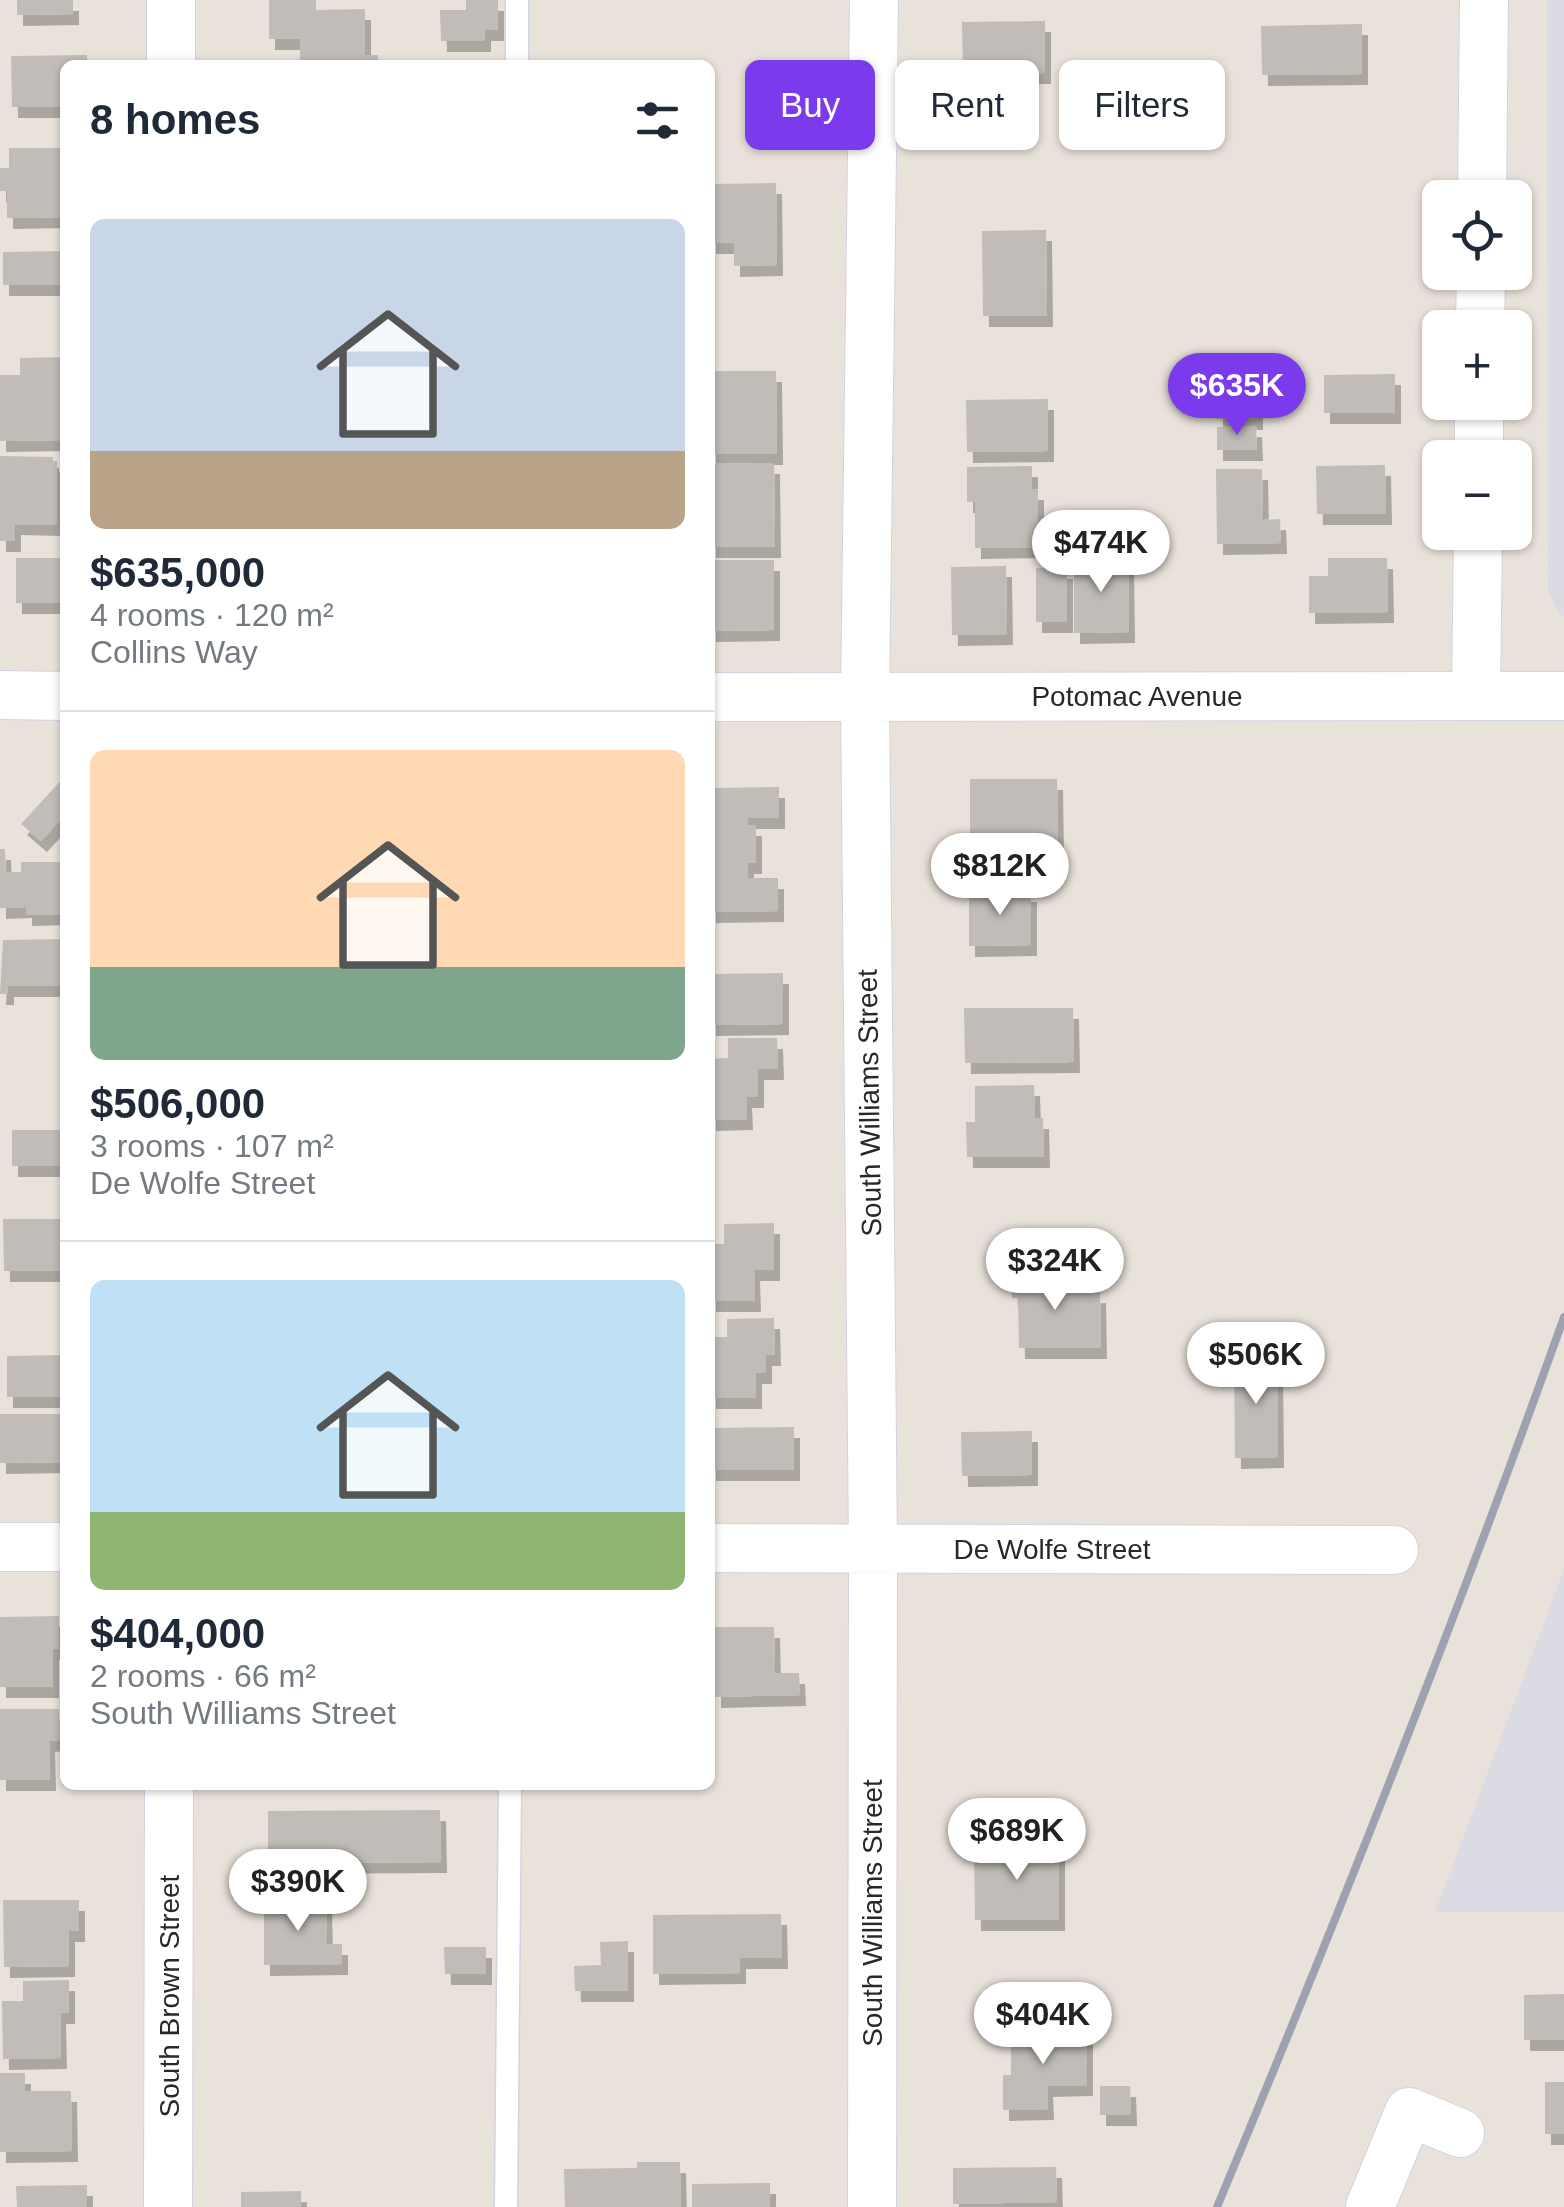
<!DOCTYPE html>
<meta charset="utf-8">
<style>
:root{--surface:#fff;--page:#f2f2f3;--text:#1f2937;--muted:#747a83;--line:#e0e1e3;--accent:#7c3aed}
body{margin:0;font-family:Arial,sans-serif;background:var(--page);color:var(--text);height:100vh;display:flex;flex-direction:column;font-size:38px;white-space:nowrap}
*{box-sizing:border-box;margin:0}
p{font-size:32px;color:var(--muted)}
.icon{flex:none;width:55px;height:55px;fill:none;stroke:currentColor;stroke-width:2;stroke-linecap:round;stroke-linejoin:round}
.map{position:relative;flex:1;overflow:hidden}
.drawer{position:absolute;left:60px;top:60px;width:655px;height:1730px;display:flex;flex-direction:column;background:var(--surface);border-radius:15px;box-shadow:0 2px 8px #0004}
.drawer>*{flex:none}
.guide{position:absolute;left:745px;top:60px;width:668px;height:90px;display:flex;gap:20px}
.buttons{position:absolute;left:1422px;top:180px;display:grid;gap:20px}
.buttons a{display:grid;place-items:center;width:110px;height:110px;border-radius:15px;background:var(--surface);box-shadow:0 2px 8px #0004;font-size:50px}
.price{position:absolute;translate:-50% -85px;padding:0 22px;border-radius:35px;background:#fff;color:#222;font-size:32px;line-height:65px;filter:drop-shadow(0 2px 5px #0008)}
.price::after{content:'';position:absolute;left:50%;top:60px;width:30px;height:22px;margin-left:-15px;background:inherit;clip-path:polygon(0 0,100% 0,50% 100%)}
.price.active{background:var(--accent);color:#fff}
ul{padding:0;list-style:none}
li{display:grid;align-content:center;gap:20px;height:530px;padding:0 30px}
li+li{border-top:2px solid var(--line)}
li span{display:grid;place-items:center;height:310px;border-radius:15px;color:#555}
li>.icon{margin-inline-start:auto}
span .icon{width:180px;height:180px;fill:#fffc;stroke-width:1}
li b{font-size:42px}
h2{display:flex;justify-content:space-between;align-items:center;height:120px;padding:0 30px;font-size:42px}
.chip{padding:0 35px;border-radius:15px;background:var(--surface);box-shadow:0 2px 8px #0004;font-size:35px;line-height:90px}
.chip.active{background:var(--accent);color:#fff}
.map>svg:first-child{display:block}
</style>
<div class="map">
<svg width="1564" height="2207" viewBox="0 0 1564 2207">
<defs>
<filter id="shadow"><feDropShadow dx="6" dy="11" stdDeviation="0" flood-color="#0004"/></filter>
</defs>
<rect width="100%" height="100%" fill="#e9e2da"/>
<!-- industrial -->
<path fill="#dcdae2" d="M1547,0H1564V616L1560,614L1548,591Z
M1564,1570V1912H1435Z"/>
<!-- building -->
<path fill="#c1bcb7" filter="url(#shadow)" d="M17,0H73V14L17,15Z
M269,0H316V10L365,9V55H378V65H300V39H269Z
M466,0H498V30H485V41H441L440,10H466Z
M1045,21V73L963,74L962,22Z
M1362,24V74L1262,75L1261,26Z
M87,55V65H65V107H12L11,56Z
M9,148H62L65,217L7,218V191H0V168H9Z
M776,183L777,265L734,266V243H710V184Z
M1046,230L1047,316H983L982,231Z
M65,251V285H3V252Z
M65,357V406H60V440L0,441V375H20V358Z
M1257,369V419H1217V380H1226V370Z
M710,371H776L777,454H710Z
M1395,374V413H1324V375Z
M1048,399V451L967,452L966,400Z
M1256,426L1257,450H1217V427Z
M0,456L53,457V461H57L56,525L15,524V541H0Z
M774,463L775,547H710V464Z
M1385,465L1386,514H1317L1316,466Z
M1032,466V489H1038V547L975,548V502H967V467Z
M1216,469H1262L1263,520L1280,519L1281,543L1217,544Z
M16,558H65V603H16Z
M1074,558H1128L1129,632L1074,633Z
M1328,558H1387L1388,612L1309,613V576H1328Z
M710,560H774V630L710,631Z
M1006,566L1007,634L952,635L951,567Z
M1036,568H1067V622H1036Z
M65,776V815L41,841L21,824Z
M970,779H1057L1058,846L970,847Z
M779,787V818H748V825H756V863H748V878H778V911L710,912V788Z
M0,849H5L6,872H21V862H65V914L26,915V907L0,908Z
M969,891H1031V945L969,946Z
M65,939V986H8V994H0L3,940Z
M783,973V1024L710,1025V974Z
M964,1008H1073L1074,1062L965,1063Z
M728,1038H777L778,1069H758V1097H746L747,1119L710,1120V1059L728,1058Z
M1034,1085L1035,1118H1043L1044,1157H967L966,1122H975V1086Z
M12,1130H65V1166H12Z
M3,1219H65V1271H4Z
M774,1223V1270H754L755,1301H710V1244H724V1224Z
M1057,1270V1293L1100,1292L1101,1348H1019L1018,1298H1012L1011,1271Z
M774,1318L775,1355H766V1373H756V1398H710V1337H727V1319Z
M65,1355V1397H7V1356Z
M1277,1356L1278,1457L1235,1458L1234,1357Z
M0,1414H64L65,1462L0,1463Z
M794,1427V1470H710V1428Z
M1032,1431V1475L962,1476L961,1432Z
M59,1616V1649H53V1687H0V1617Z
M710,1627H774L775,1673H799L800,1695L715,1697V1680H710Z
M0,1709H59L60,1740L49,1741L50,1780H0Z
M440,1810L441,1862L268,1863V1811Z
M1059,1846V1920H975L974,1847Z
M326,1899L327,1944H342V1964L264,1965V1900Z
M3,1900H79V1931H69V1966L4,1967Z
M781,1914L782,1958H740V1973L653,1974V1915Z
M628,1941V1991H575L574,1966L601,1965L600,1942Z
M444,1947H486V1974H445Z
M69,1980V2013H60L61,2058L3,2059L2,2001H23V1981Z
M1564,1994V2040H1524V1995Z
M1011,2032H1087V2085L1047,2086L1048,2109L1003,2110V2075H1011Z
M0,2073H25V2091H71L72,2151L0,2152Z
M1545,2082H1564V2134H1545Z
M1100,2086H1130L1131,2115H1100Z
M637,2162H680L681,2207H565L564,2169L637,2168Z
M1056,2167L1057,2202L953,2204V2168Z
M770,2183V2207H692V2184Z
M87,2185V2207H17L16,2186Z
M301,2191V2207H241V2192Z"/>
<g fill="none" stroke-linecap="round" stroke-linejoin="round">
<defs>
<path id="service" d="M517,0V65
M506,2207L510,1785"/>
<path id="minor" d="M171,65V0
M1482,198L1484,0
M1480,328L1481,272
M1479,458V402
M0,695L65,696
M1476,696L1478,532
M710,697L1564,696
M0,1547H65
M710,1548L1394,1550
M168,2207L169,1785
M872,2207L873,1548L865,697L874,0
M1370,2207L1409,2112L1460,2133"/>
</defs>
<!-- service casing -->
<use href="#service" stroke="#d0d3e0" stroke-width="25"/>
<!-- minor casing -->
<use href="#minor" stroke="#d0d3e0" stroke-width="50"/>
<!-- service -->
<use href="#service" stroke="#fff" stroke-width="22"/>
<!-- minor -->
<use href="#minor" stroke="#fff" stroke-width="48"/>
<!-- rail -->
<path stroke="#9ea1b0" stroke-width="8" d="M1217,2207C1340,1913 1457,1617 1564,1317"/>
</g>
<g text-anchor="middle" stroke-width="8" stroke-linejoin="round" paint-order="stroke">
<!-- street labels -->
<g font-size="28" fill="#282828" stroke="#fff">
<text x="1137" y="706">Potomac Avenue</text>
<text transform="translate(869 1103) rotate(-91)" y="10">South Williams Street</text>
<text x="1052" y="1559">De Wolfe Street</text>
<text transform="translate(872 1913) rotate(-90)" y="10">South Williams Street</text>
<text transform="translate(169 1996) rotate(-90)" y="10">South Brown Street</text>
</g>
</g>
</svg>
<div class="buttons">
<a><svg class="icon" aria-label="locate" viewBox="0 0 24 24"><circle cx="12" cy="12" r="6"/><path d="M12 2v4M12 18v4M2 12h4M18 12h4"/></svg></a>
<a>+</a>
<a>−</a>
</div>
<b class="price active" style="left:1237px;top:438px">$635K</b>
<b class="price" style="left:1101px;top:595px">$474K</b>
<b class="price" style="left:1000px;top:918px">$812K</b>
<b class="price" style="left:1055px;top:1313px">$324K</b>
<b class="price" style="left:1256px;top:1407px">$506K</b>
<b class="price" style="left:1017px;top:1883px">$689K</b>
<b class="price" style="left:298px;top:1934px">$390K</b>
<b class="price" style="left:1043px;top:2067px">$404K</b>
<div class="guide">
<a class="chip active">Buy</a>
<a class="chip">Rent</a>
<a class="chip">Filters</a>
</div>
<section class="drawer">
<h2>8 homes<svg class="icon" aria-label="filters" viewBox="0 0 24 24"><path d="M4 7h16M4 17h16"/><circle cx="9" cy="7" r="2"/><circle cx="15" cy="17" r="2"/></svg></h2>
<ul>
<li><span style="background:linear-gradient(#c9d6e8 75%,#b9a48a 0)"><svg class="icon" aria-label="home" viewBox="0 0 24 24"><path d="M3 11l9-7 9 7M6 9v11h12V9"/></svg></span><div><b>$635,000</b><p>4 rooms · 120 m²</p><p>Collins Way</p></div></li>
<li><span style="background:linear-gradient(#ffd9b3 70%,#7fa58c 0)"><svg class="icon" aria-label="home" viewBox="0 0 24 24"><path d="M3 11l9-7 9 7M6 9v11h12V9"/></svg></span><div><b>$506,000</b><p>3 rooms · 107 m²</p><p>De Wolfe Street</p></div></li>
<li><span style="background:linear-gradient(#bfe0f5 75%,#8fb573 0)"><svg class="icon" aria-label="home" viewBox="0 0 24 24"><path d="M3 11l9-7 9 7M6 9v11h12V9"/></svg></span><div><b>$404,000</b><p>2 rooms · 66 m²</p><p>South Williams Street</p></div></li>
</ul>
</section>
</div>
